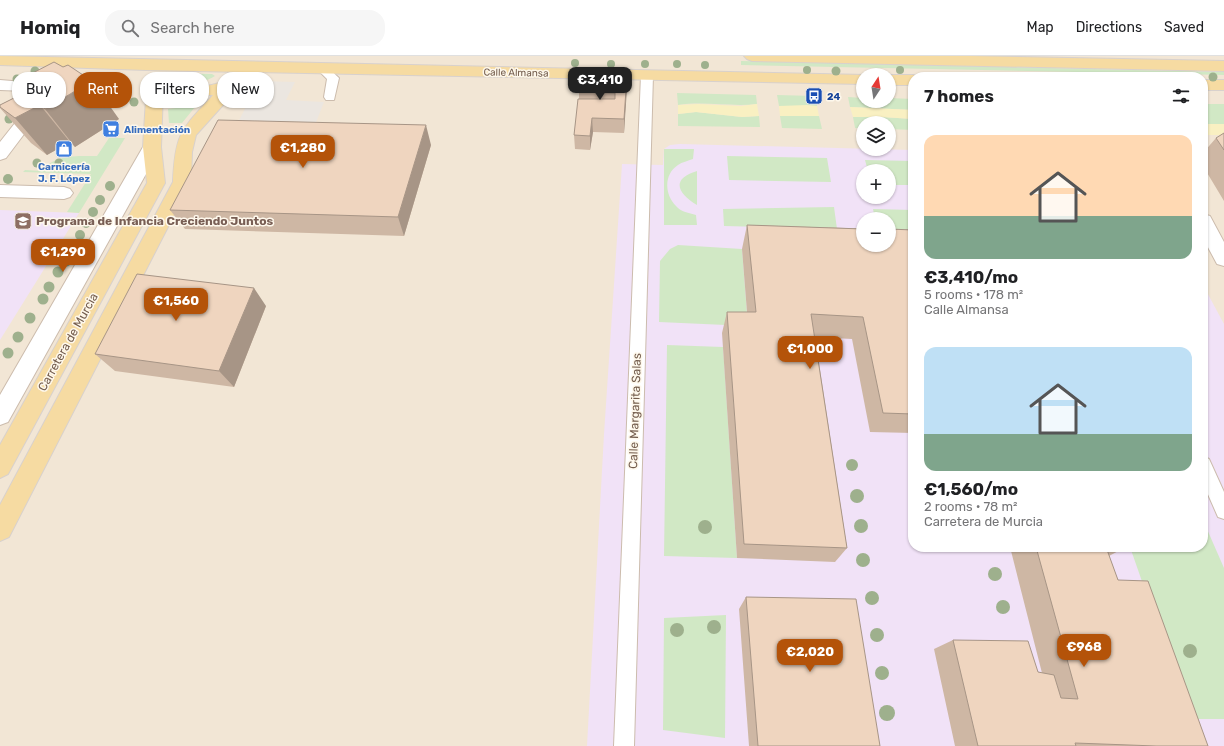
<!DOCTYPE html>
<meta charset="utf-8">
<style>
:root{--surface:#fff;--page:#f6f6f6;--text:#202124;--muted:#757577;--line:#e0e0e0;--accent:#b45309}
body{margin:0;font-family:Rubik,sans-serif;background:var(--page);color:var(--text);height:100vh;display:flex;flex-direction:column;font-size:15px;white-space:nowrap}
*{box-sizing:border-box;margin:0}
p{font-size:13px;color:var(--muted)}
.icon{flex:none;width:22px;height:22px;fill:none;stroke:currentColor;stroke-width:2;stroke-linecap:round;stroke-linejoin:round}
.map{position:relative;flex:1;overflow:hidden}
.sheet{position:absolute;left:908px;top:16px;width:300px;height:480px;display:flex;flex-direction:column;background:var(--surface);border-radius:16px;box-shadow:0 1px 3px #0004}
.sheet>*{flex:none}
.hud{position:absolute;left:12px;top:16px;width:380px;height:36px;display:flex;gap:8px}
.needle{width:26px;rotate:12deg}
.controls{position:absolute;left:856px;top:12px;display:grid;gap:8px}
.controls a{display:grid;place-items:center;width:40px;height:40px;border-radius:50%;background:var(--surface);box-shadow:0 1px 3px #0004;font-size:20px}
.price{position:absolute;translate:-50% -34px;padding:0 9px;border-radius:8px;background:var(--accent);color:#fff;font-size:13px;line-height:26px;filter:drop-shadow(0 1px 2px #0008)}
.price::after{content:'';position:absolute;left:50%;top:24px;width:12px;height:9px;margin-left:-6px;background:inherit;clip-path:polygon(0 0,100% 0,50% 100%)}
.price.current{background:#222;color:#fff}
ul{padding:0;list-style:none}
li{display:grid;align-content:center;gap:8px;height:212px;padding:0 16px}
li span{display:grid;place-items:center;height:124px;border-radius:12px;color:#555}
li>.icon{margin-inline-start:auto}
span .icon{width:72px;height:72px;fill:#fffc;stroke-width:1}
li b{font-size:17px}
h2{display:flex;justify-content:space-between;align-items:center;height:48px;padding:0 16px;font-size:17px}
.tag{padding:0 14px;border-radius:16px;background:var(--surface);box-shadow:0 1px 3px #0004;font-size:14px;line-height:36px}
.tag.current{background:var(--accent);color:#fff}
header{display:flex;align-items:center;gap:24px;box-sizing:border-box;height:56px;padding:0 20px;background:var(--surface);border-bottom:1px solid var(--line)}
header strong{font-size:19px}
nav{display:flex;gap:22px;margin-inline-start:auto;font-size:14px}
.search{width:280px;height:36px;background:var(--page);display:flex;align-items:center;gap:10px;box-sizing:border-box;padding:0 14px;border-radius:16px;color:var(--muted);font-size:15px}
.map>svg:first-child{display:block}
</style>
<header>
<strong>Homiq</strong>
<div class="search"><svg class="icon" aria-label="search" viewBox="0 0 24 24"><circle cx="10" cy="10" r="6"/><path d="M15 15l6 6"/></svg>Search here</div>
<nav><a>Map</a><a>Directions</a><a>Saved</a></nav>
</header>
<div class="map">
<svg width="1224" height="690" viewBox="0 0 1224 690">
<rect width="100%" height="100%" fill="#fbf4e6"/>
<!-- residential -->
<path fill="#f2e6d5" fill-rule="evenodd" d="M0,0H1224V690H0ZM863,19H889V45H863ZM913,21H1203V491H913ZM863,67H889V93H863ZM863,115H889V141H863ZM863,163H889V189H863Z"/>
<!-- industrial -->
<path fill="#ebe6e0" d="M259,25L295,26L286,44L324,46L313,74L229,84Z"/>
<!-- education -->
<path fill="#f1e2f7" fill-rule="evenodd" d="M680,88L913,94V491H1203V229L1224,268V690H587L604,378L622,108L663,109L664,93L670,89ZM863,115H889V141H863ZM863,163H889V189H863Z
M0,154L79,157L0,284Z"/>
<!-- green -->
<path fill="#d1e8c5" d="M741,5L1224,16V19L741,9Z
M169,17L212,18L215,20C199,30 178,29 162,21V19Z
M677,37L756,39L757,48C731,51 704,45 678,49Z
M777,39L815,40L817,50H779Z
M848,41L863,42V45H889V42L913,43V54L850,51Z
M1203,48H1224V68H1203Z
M192,50L195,51L182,67H169L168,53Z
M696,56L742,61L759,60L760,71L678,70V58Z
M780,60H819L822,73L782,72Z
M853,61H882L913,63V74L889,73V67H863V73L855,72Z
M109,82H125L79,157L67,156L91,118L23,116L25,114L40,115C57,98 75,100 97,100Z
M664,93H694L693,103C688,105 682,106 678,109C664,118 664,138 676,150C681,156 689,157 696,159L697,169H664Z
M727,100L827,102L831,126L729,124Z
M865,104L913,105V122L908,129H889V115H868Z
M697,115V149C678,138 670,123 697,115Z
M834,151L837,173L724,170L723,153Z
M873,153L913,154V174L889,173V163H875Z
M678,189L742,193L748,270L659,266L660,205L670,193Z
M667,289L723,291L737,502L664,500Z
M1203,464L1224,512V663H1190L1130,491H1203Z
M726,559L725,682L663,674L664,562Z"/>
<!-- sand -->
<path fill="#f9f0c2" d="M698,48L741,50L757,48L759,60L742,61L696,56L678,58V49Z
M807,49L817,50L819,60H780L779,50Z
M850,51L913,54V63L882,61H853Z
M1203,68H1224V79H1203Z"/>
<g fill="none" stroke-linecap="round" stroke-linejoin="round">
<defs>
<path id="service" d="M322,9L326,10L339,22L334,44H326L324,41L327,23L316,12Z
M647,16L653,19L634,690H614L641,19Z
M1203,400L1209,403L1224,436V463L1218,461L1203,427Z"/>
<path id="minor" d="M0,24L36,27L46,39V49L6,102L0,104V86L30,48V40L26,35L0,34Z
M152,85L158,87L161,91L8,366L0,369V339L143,91L146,87Z
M0,129L64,131L70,133L73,137L70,141L64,143L0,141Z
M1203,158L1210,160L1224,186V210L1217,208L1203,182Z"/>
<path id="primary" d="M0,0L866,19H863V28L146,14L0,9Z
M744,0H970L1224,5V15L752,5L747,3Z
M889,19H913L919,21H913V29H889Z
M155,22C172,27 187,32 205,30C217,29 229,22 240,25L242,28L196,79L192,96L191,126L9,481L0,485V449L173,126C175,77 181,74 213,39L184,40L163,35L161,91L165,127L8,418L0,422V389L147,127L143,91L147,27L149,24Z
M1203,24H1224V34H1203Z"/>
</defs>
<!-- service casing -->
<use href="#service" stroke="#ccbcad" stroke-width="2"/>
<!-- minor casing -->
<use href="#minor" stroke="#ccbcad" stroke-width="2"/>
<!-- primary casing -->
<use href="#primary" stroke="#d8d1cd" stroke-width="2"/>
<!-- service -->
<use href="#service" fill="#fff" fill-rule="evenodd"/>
<!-- minor -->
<use href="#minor" fill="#fff" fill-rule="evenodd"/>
<!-- primary -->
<use href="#primary" fill="#f6dba2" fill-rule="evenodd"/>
</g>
<!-- trees -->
<g fill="#9eb08d">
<circle cx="575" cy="7" r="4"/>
<circle cx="611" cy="8" r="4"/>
<circle cx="645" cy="8" r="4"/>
<circle cx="677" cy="8" r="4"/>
<circle cx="705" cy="9" r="4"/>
<circle cx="807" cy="14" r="4"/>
<circle cx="900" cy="14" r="4"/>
<circle cx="35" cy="15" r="4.5"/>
<circle cx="836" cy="15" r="4.5"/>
<circle cx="1213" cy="21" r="4.5"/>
<circle cx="17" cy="23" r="4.5"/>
<circle cx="112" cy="29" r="4.5"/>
<circle cx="127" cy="35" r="4.5"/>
<circle cx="134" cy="46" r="4.5"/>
<circle cx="9" cy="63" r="4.5"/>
<circle cx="37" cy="107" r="4.5"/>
<circle cx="59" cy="107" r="4.5"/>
<circle cx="8" cy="123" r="5"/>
<circle cx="110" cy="130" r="5"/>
<circle cx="100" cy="144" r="5"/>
<circle cx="93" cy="156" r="5"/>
<circle cx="86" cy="167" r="5"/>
<circle cx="80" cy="179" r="5"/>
<circle cx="73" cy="191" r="5"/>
<circle cx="66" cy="205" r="5.5"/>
<circle cx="58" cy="216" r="5.5"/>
<circle cx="49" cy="231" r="5.5"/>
<circle cx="43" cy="243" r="5.5"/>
<circle cx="30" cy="262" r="5.5"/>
<circle cx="18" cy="281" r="5.5"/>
<circle cx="8" cy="297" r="5.5"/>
<circle cx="852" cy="409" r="6"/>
<circle cx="857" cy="440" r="7"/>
<circle cx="861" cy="470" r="7"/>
<circle cx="705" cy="471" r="7"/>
<circle cx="863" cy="504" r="7"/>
<circle cx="995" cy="518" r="7"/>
<circle cx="872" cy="542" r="7"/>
<circle cx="1003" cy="551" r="7"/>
<circle cx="714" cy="571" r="7"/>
<circle cx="677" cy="574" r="7"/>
<circle cx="877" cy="579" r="7"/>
<circle cx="1190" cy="595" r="7"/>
<circle cx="882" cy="617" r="7"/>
<circle cx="887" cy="657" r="8"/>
</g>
<!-- wall -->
<path fill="#ceb7a4" d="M627,19L624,77L593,76L590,94L575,93L574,79L579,43V36Z
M25,21L119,63L75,91L70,86L47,99L31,87L0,52V49L33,32L31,30H32Z
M1224,77V145L1203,110V97L1216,82Z
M431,89L404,180L185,173L170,154Z
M747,169L913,174V377L870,376L852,283L815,281L847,492L835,506L737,502L722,277L727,256H747L742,193Z
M266,250L234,331L115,315L95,298Z
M1010,491H1126L1109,500L1118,524L1208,690H955L934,593L953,584L1038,616L1042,617Z
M746,541L880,690H749L739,553Z"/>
<!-- shaded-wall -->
<path fill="#a79586" d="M627,19V33L624,77V63Z
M92,25L119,63L75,91L45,53Z
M40,49L70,86L47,99L15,62Z
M592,62L593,76L590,94V80Z
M426,69L431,89L404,180L398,161Z
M254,232L266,250L234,331L219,315Z"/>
<!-- building -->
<path fill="#efd5bf" stroke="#a79586" d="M54,6L63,11L68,9L92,25L45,53L40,49L15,62L0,51V49L34,32L31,30L35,28L25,21Z
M581,18L627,19L624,63L592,62L590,80L574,79L578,43H615V37L579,36Z
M218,64L426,69L398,161L170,154Z
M1224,77V94L1216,82Z
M747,169L863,173V189H889V173L913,174V358L883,357L863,261L811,258L847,492L744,488L727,256H756Z
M137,218L254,232L219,315L95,298Z
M1036,491H1106L1118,524L1148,525L1208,690H1156L1075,687L1076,690H978L953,584L1028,585L1038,616L1054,619L1061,642L1078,643Z
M746,541L856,543L880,690H758Z"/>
<!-- icons -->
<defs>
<symbol id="bus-square" viewBox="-11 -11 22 22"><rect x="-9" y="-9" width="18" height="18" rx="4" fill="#1a4fb4" stroke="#fef8ec"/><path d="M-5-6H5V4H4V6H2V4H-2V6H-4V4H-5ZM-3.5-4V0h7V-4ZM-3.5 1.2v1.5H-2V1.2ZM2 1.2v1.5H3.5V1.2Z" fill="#fff"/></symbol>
<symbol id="supermarket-square" viewBox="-11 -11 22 22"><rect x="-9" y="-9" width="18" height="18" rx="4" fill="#3f7fe0" stroke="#fef8ec"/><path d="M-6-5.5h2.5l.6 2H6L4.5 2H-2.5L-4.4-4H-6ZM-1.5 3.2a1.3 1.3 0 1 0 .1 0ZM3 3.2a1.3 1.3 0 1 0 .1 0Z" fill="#fff"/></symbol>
<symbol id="shop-square" viewBox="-11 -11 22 22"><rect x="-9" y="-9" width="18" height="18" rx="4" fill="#3f7fe0" stroke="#fef8ec"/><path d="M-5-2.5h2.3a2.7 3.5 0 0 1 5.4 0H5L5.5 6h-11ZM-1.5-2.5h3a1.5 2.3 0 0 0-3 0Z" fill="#fff"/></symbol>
<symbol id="school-square" viewBox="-11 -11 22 22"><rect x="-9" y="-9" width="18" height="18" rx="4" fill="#8d6e63" stroke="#fef8ec"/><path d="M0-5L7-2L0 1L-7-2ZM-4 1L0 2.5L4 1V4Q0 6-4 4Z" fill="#fff"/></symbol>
</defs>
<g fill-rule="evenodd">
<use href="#bus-square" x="804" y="30" width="20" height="20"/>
<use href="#supermarket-square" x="101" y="63" width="20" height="20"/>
<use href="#shop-square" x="54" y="83" width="20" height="20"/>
<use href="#school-square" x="13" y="155" width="20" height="20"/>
</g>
<g text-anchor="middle" stroke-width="3" stroke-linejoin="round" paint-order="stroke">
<!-- far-street labels -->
<g font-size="10" fill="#735c4c" stroke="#fef8ec">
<text transform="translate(516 16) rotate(1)" y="4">Calle Almansa</text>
</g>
<!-- far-transit labels -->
<g font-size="10" font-weight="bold" fill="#164399" stroke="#fef8ec" text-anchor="start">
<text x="827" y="44">24</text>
</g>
<!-- far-shop labels -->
<g font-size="10" font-weight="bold" fill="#366cbe" stroke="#fef8ec" text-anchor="start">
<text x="124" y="77">Alimentación</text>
<text x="64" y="114" text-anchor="middle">Carnicería<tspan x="64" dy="12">J. F. López</tspan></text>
</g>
<!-- education labels -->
<g font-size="12" font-weight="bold" fill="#785e54" stroke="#fef8ec" text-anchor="start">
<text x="36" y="169">Programa de Infancia Creciendo Juntos</text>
</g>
<!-- street labels -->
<g font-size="12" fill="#735c4c" stroke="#fef8ec">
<text transform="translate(68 286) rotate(-61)" y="4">Carretera de Murcia</text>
<text transform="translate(635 355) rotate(-88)" y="4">Calle Margarita Salas</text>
</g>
</g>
</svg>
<div class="controls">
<a><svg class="needle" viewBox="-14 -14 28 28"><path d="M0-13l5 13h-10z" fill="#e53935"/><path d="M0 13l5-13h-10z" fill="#757577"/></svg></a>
<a><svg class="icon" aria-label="layers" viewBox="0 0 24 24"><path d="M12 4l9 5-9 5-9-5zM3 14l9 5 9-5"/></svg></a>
<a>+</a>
<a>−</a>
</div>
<b class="price current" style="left:600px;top:45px">€3,410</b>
<b class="price" style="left:303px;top:113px">€1,280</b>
<b class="price" style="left:63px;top:217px">€1,290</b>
<b class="price" style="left:176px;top:266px">€1,560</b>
<b class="price" style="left:810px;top:314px">€1,000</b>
<b class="price" style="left:1084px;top:612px">€968</b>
<b class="price" style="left:810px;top:617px">€2,020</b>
<div class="hud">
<a class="tag">Buy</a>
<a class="tag current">Rent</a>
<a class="tag">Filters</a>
<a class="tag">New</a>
</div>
<section class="sheet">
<h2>7 homes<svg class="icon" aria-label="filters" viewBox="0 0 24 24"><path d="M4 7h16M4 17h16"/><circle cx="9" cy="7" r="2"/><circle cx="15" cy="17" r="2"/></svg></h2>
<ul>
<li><span style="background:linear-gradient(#ffd9b3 65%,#7fa58c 0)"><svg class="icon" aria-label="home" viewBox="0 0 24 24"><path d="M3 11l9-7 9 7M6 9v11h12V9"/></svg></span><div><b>€3,410/mo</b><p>5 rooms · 178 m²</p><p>Calle Almansa</p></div></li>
<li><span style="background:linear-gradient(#bfe0f5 70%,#7fa58c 0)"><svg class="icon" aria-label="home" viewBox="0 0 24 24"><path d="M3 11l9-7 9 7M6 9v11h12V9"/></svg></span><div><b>€1,560/mo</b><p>2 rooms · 78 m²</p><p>Carretera de Murcia</p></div></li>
</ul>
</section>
</div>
